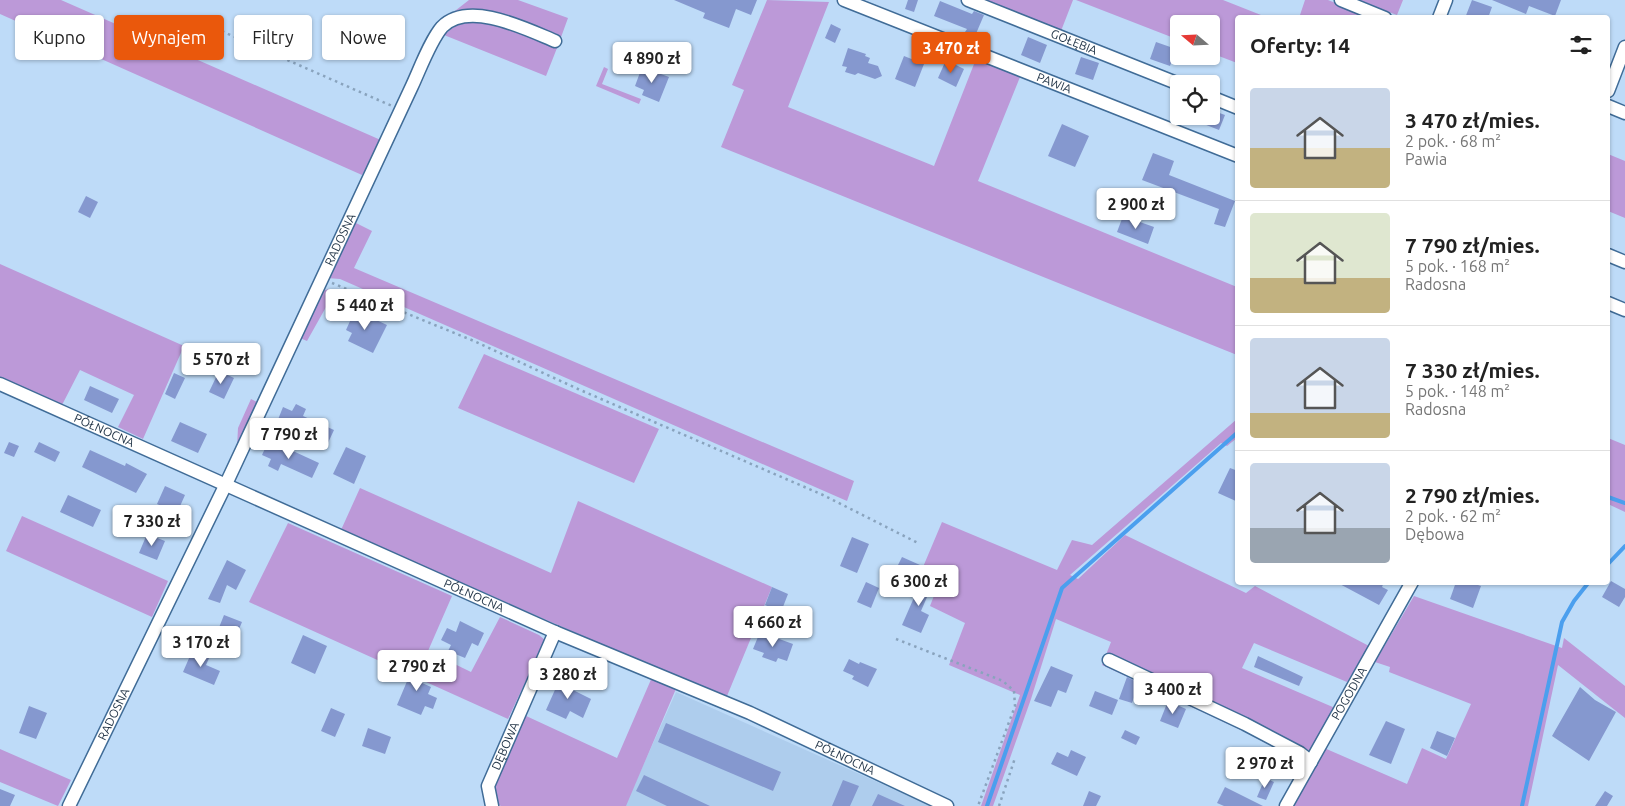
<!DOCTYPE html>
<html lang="pl">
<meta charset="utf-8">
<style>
:root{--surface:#fff;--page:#f6f6f6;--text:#222;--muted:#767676;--line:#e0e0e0;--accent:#ea580c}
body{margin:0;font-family:Ubuntu,sans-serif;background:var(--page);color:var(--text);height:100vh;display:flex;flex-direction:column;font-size:19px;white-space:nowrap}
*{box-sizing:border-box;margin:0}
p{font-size:16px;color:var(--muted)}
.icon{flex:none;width:28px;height:28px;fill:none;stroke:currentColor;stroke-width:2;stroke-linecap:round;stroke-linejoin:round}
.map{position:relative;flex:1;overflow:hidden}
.panel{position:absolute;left:1235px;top:15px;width:375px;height:570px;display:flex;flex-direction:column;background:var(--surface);border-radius:5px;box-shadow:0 1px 4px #0004}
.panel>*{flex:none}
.guide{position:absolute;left:15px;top:15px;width:475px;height:45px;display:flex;gap:10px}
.needle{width:32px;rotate:289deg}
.tools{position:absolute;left:1170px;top:15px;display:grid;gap:10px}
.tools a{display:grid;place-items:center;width:50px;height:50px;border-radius:5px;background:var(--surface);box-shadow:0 1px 4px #0004;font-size:25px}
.price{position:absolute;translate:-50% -42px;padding:0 11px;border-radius:5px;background:#fff;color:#222;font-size:16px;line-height:32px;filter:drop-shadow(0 1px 2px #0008)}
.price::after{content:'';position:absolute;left:50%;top:30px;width:15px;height:11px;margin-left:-8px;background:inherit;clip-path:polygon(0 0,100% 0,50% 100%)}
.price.active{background:var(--accent);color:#fff}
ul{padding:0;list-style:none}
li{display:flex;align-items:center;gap:15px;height:125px;padding:0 15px}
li+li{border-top:1px solid var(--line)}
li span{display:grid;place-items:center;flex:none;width:140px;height:100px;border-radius:5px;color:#555}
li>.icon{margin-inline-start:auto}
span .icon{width:60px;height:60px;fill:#fffc;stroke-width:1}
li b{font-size:21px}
h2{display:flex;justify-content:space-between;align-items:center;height:60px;padding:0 15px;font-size:21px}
.chip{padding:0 18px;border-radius:5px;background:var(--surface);box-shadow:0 1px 4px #0004;font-size:18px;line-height:45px}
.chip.active{background:var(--accent);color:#fff}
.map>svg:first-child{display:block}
</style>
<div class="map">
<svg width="1625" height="806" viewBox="0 0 1625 806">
<rect width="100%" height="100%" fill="#bedbf8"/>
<!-- built -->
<path fill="#aecded" d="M676,692L931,806H625Z"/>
<!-- green -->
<path fill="#bc99d8" d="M0,0H61L383,141L362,175L0,14Z
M469,0H518L568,18L560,40L487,10L471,9L451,14Z
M767,0L829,2L788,107L934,166L976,59L1020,77L978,181L1237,287V355L721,147L744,90L732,85Z
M981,0H1073L1061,31Z
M1076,0H1223L1266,17L1238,18L1237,63L1211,53V24H1179V40Z
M1305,0H1328L1371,17L1299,18Z
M1357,0H1403L1397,15Z
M480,19L557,48L546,76L444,35L455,26Z
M604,67L608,69L602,84L641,99L639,104L596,86Z
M1608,154L1625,161V218L1608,211Z
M354,222L372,231L354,268L854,481L847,501L340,279L327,278Z
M0,264L184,346L143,439L118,427L134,395L80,370L62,405L0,378Z
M330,289L335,291L307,341L300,338L319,297L325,290Z
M484,354L659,429L634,483L458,408Z
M251,399L257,402L237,447L238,428Z
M1237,419V438L1227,446L1221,443L1070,575L1078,579L1125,535L1246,593L1255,586L1369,646L1347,682L1254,643L1242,668L1335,708L1315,744L1407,784L1422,748L1446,759L1471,704L1389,672L1390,667L1375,662L1414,596L1562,648L1564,638L1625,686V718L1558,665L1528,806H1294L1314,768L1241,730L1102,665L1111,642L1056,619L1031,699L993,806H981L1020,695L949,665L965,623L930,606L942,575L923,567L942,522L1057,570L1072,540L1092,545Z
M1608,438L1625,445V512L1608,504Z
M360,488L551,573L578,501L772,587L727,696L681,677L626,806H501L497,804L493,783L524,715L617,758L656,668L341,530Z
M22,516L168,581L152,617L6,551Z
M288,523L452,596L428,651L471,672L500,617L539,635L545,640L508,719L249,602Z
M0,749L71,780L58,806L0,782Z"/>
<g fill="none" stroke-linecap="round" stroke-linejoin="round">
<!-- stream -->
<path stroke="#4b9fee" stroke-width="4" d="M1608,497L1625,503
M1608,564L1625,546
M987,806L1062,588L1238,432
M1522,806L1562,622L1574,601L1589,582"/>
</g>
<!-- building -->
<path fill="#8598cf" d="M674,0H757L751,15L736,9L729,28L703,18L705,13Z
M908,0H918L914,12L905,9Z
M1472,0L1492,7L1488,18H1465Z
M1492,0H1561L1555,16L1529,6L1526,14Z
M940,1L972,14L974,11L984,15L975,36L965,32L967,29L934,16Z
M831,24L841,29L835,43L825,38Z
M1028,37L1047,45L1040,63L1021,55Z
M1156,42L1176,49L1170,66L1150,59Z
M848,48L866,54L865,56L870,58L868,63L878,66L882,76L875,79L858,73L855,75L845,72L847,67L842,66Z
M904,56L924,64L915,87L895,79Z
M1081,57L1099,63L1093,80L1075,74Z
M946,60L964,69L956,87L938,78Z
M642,67L669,77L659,102L642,95L644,90L635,86Z
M1211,110L1225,115L1219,130L1186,117L1211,116Z
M1062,124L1089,136L1075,167L1048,156Z
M1153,153L1174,161L1169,175L1235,201L1225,227L1214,224L1219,209L1142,180Z
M86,196L98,202L90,218L78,212Z
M1123,216L1154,227L1148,244L1117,232Z
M355,310L387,325L373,353L348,341L352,333L346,330Z
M219,371L234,378L224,399L209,392Z
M174,373L185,378L175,399L165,394Z
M90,386L119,399L112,413L84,400Z
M296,404L306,409L303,416L334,430L327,445L277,422L283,407L292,411Z
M180,422L207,434L198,453L171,441Z
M269,440L319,463L312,478L281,464L278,471L268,466L271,459L262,455Z
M9,442L19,446L14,457L4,453Z
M39,442L60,452L55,462L34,452Z
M346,447L366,456L354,484L333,474Z
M90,450L125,466L126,463L147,474L136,493L82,467Z
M1230,468L1238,471V502L1218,493Z
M165,486L185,495L177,513L157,504Z
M68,495L101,510L93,527L60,512Z
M146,508L158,513L154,523L142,518Z
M147,534L165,541L157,560L139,553Z
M852,537L869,544L857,573L840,566Z
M902,557L920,565L917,574L898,565Z
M227,560L246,570L236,590L227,585L220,603L208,599Z
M923,577L934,581L921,611L929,615L921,633L902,625Z
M1611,581L1625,589V597L1619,607L1602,597Z
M866,582L879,588L871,608L857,602Z
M1336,582H1384L1382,587L1388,590L1379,605Z
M1456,582H1479L1478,585L1481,586L1473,608L1450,599Z
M772,587L788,594L781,612L765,605Z
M224,615L242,622L237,634L234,633L231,641L216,635Z
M460,621L484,633L478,646L472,643L465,658L448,651L451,645L441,640L447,628L456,632Z
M760,632L793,644L787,661L778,658L776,662L762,657L764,653L753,649Z
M303,635L327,646L315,674L291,663Z
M193,649L210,656L206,665L220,671L214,685L183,672Z
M1258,656L1303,677L1299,686L1254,667Z
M849,659L859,664L860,662L877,669L868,687L852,679L854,676L843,671Z
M416,660L427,666L420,682L431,687L428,694L437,698L433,709L425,706L421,715L397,705Z
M1051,666L1073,675L1066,693L1058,690L1051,707L1034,701Z
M562,674L575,680L571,689L591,699L583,718L570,711L566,719L546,710Z
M1127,677L1139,683L1132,703L1119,699Z
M1580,687L1595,700L1616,712L1589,761L1552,736Z
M1095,691L1118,700L1112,715L1089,706Z
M1168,701L1186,709L1178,728L1160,721Z
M29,706L47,713L36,739L19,733Z
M331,708L345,714L335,737L321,731Z
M1386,721L1405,729L1391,764L1369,755Z
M666,723L781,772L773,791L658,742Z
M368,728L391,737L385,754L362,746Z
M1125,730L1140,737L1136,745L1121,738Z
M1437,731L1455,738L1447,756L1430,748Z
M1071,750L1086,757L1077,776L1051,764L1057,752L1068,757Z
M644,775L710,806H667L636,791Z
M1265,778L1274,782L1266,800L1257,797Z
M843,780L859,786L850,806H832Z
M1225,787L1263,806H1224L1217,803Z
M0,789L15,795L10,806H0Z
M1089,791L1101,796L1096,806H1083Z
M1605,791L1613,796L1607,806H1595Z
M878,794L905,806H872Z"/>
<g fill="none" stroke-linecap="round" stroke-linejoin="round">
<defs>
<g id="minor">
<path id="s1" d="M844,0L1238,156"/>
<path id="s2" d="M968,0L1179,84"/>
<path d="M1341,0L1385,18"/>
<path d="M1439,18L1446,0"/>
<path d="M1608,91L1625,47"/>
<path d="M1211,97L1238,108"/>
<path d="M1608,106L1625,113"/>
<path d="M1608,255L1625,262"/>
<path d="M1608,303L1625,310"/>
<path id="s3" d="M0,384L555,632L750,713L947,806"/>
<path d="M1109,660L1245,724L1300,753L1311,762"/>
<path id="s4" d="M69,806L226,484L412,86C420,69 430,41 442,27C469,0 526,29 555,41"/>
<path id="s5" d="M492,806L488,786L555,632"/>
<path id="s6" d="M1286,806L1412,582"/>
</g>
</defs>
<!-- minor casing -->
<use href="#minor" stroke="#406c97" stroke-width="15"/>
<!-- path -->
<path stroke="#89a3bd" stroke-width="2.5" stroke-dasharray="2.5 4" stroke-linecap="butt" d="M210,26L392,106
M332,283L474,341L578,389L823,495L918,543
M896,639L1003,681L1014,691L1015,706L978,806
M999,806L1015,758"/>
<!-- minor -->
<use href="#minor" stroke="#fff" stroke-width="12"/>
</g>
<g text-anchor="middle" stroke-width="4" stroke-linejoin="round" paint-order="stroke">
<!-- street labels -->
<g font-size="12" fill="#1e3144" stroke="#bedbf8">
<text dy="4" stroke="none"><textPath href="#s2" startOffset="114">GOŁĘBIA</textPath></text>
<text dy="4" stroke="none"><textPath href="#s1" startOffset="226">PAWIA</textPath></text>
<text dy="4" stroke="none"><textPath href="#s4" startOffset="628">RADOSNA</textPath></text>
<text dy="4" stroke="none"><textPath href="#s3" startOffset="114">PÓŁNOCNA</textPath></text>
<text dy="4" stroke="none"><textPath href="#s3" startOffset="519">PÓŁNOCNA</textPath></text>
<text dy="4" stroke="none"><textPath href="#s6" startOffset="129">POGODNA</textPath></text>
<text dy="4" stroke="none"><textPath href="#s4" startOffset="102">RADOSNA</textPath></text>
<text dy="4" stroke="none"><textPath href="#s5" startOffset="64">DĘBOWA</textPath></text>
<text dy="4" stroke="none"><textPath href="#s3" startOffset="924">PÓŁNOCNA</textPath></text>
</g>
</g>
</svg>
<div class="tools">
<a><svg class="needle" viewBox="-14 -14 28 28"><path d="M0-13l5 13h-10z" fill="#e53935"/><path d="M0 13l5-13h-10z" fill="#767676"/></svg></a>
<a><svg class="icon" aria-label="locate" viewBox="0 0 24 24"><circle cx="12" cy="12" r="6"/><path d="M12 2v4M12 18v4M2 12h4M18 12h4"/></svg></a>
</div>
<b class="price active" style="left:951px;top:74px">3 470 zł</b>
<b class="price" style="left:652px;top:84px">4 890 zł</b>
<b class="price" style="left:1136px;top:230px">2 900 zł</b>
<b class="price" style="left:365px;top:331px">5 440 zł</b>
<b class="price" style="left:221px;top:385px">5 570 zł</b>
<b class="price" style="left:289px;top:460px">7 790 zł</b>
<b class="price" style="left:152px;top:547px">7 330 zł</b>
<b class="price" style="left:919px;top:607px">6 300 zł</b>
<b class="price" style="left:773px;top:648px">4 660 zł</b>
<b class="price" style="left:201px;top:668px">3 170 zł</b>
<b class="price" style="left:417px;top:692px">2 790 zł</b>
<b class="price" style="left:568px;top:700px">3 280 zł</b>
<b class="price" style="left:1173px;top:715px">3 400 zł</b>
<b class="price" style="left:1265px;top:789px">2 970 zł</b>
<div class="guide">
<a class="chip">Kupno</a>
<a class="chip active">Wynajem</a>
<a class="chip">Filtry</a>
<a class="chip">Nowe</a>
</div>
<section class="panel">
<h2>Oferty: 14<svg class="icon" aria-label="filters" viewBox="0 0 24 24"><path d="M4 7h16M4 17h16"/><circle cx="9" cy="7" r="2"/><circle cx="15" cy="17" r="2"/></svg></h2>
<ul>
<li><span style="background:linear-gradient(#c9d6e8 60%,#c2b280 0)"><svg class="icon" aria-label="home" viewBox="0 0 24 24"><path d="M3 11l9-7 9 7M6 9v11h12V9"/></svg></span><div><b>3 470 zł/mies.</b><p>2 pok. · 68 m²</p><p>Pawia</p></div></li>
<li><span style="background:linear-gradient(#dfe7d0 65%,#c2b280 0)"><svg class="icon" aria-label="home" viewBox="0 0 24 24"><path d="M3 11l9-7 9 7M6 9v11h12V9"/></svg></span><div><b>7 790 zł/mies.</b><p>5 pok. · 168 m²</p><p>Radosna</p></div></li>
<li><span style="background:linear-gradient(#c9d6e8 75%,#c2b280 0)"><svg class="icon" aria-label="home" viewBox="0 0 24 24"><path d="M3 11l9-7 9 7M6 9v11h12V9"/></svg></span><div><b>7 330 zł/mies.</b><p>5 pok. · 148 m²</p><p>Radosna</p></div></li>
<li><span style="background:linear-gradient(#c9d6e8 65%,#9aa5b1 0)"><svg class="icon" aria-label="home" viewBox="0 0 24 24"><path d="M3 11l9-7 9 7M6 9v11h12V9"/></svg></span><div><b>2 790 zł/mies.</b><p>2 pok. · 62 m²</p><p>Dębowa</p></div></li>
</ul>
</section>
</div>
